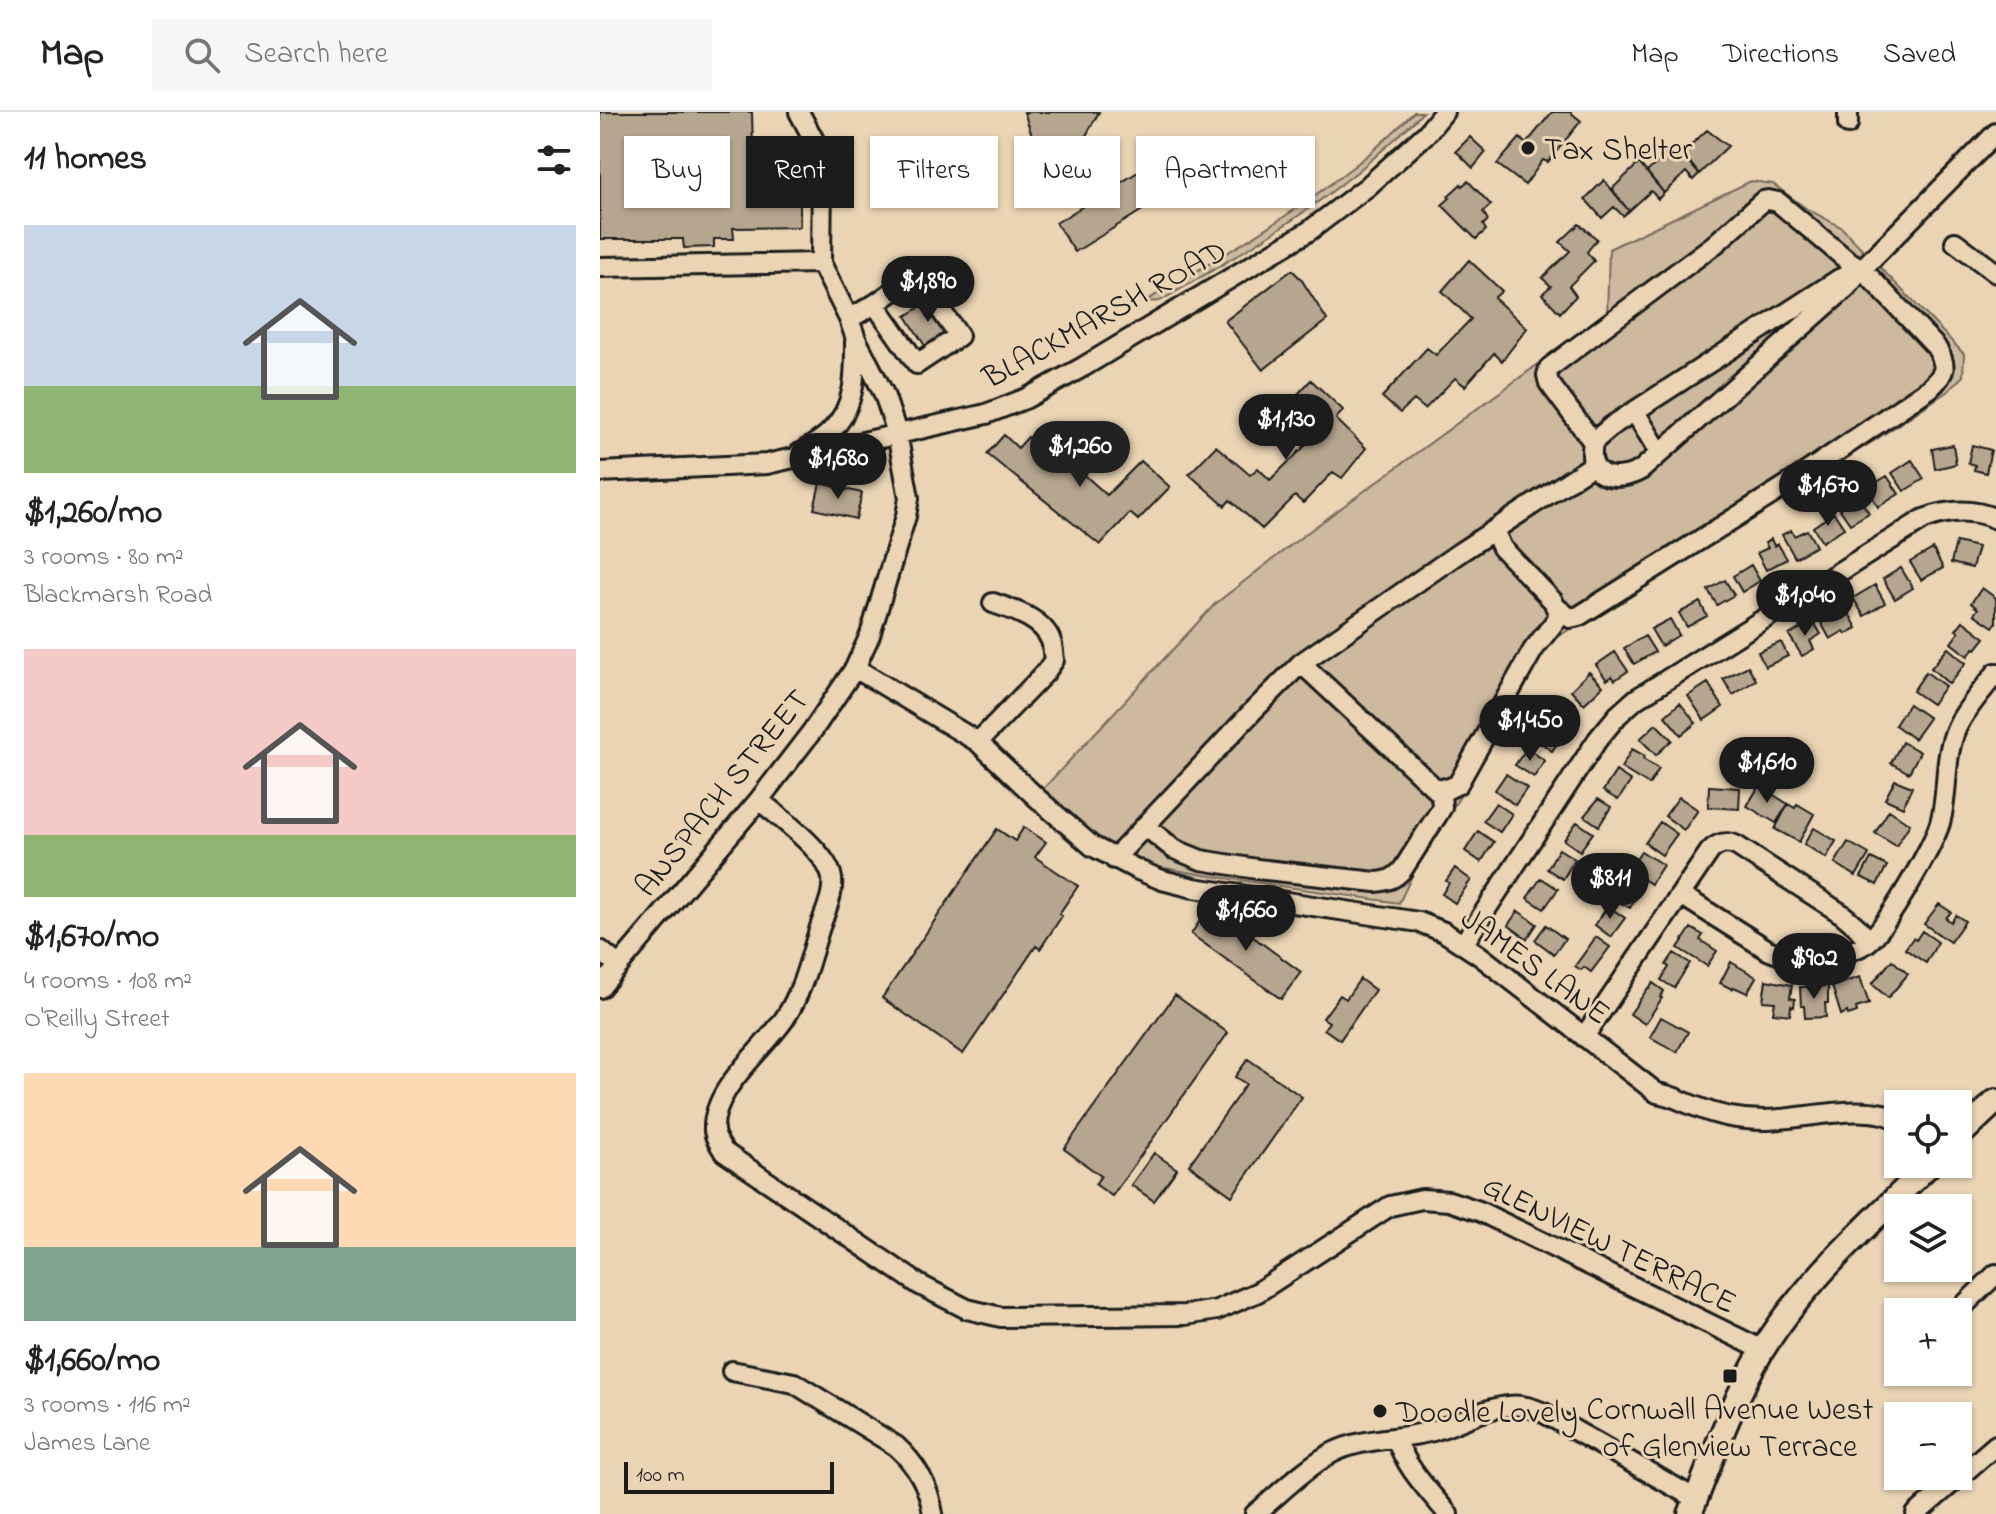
<!DOCTYPE html>
<meta charset="utf-8">
<style>
:root{--surface:#fff;--page:#f6f6f6;--text:#222;--muted:#767676;--line:#e0e0e0;--accent:#1c1c1c}
body{margin:0;font-family:"Indie Flower",sans-serif;background:var(--page);color:var(--text);height:100vh;display:flex;flex-direction:column;font-size:30px;white-space:nowrap}
*{box-sizing:border-box;margin:0}
p{font-size:26px;color:var(--muted)}
.icon{flex:none;width:44px;height:44px;fill:none;stroke:currentColor;stroke-width:2;stroke-linecap:round;stroke-linejoin:round}
.map{position:relative;flex:1;overflow:hidden}
.drawer{display:flex;flex-direction:column;background:var(--surface);width:600px}
.drawer>*{flex:none}
.top-card{position:absolute;left:24px;top:24px;width:760px;height:72px;display:flex;gap:16px}
.controls{position:absolute;left:1284px;top:978px;display:grid;gap:16px}
.controls a{display:grid;place-items:center;width:88px;height:88px;border-radius:0px;background:var(--surface);box-shadow:0 2px 6px #0004;font-size:40px}
.scale{position:absolute;left:24px;bottom:20px;width:210px;box-sizing:border-box;padding-left:8px;border:4px solid #1c1c1c;border-top:0;font-size:22px;line-height:28px;white-space:nowrap;color:#1c1c1c;-webkit-text-stroke:6px #ead4b4;paint-order:stroke}
.price{position:absolute;translate:-50% -68px;padding:0 18px;border-radius:28px;background:var(--accent);color:#fff;font-size:26px;line-height:52px;filter:drop-shadow(0 2px 4px #0008)}
.price::after{content:'';position:absolute;left:50%;top:48px;width:24px;height:18px;margin-left:-12px;background:inherit;clip-path:polygon(0 0,100% 0,50% 100%)}
.price.current{background:#222;color:#fff}
ul{padding:0;list-style:none}
li{display:grid;align-content:center;gap:16px;height:424px;padding:0 24px}
li span{display:grid;place-items:center;height:248px;border-radius:0px;color:#555}
li>.icon{margin-inline-start:auto}
span .icon{width:144px;height:144px;fill:#fffc;stroke-width:1}
li b{font-size:34px}
h2{display:flex;justify-content:space-between;align-items:center;height:96px;padding:0 24px;font-size:34px}
.tag{padding:0 28px;border-radius:0px;background:var(--surface);box-shadow:0 2px 6px #0004;font-size:28px;line-height:72px}
.tag.current{background:var(--accent);color:#fff}
header{display:flex;align-items:center;gap:48px;box-sizing:border-box;height:112px;padding:0 40px;background:var(--surface);border-bottom:2px solid var(--line)}
header strong{font-size:38px}
nav{display:flex;gap:44px;margin-inline-start:auto;font-size:28px}
.search{width:560px;height:72px;background:var(--page);display:flex;align-items:center;gap:20px;box-sizing:border-box;padding:0 28px;border-radius:0px;color:var(--muted);font-size:30px}
main{display:flex;flex:1;min-height:0}
.map>svg:first-child{display:block}
</style>
<header>
<strong>Map</strong>
<div class="search"><svg class="icon" aria-label="search" viewBox="0 0 24 24"><circle cx="10" cy="10" r="6"/><path d="M15 15l6 6"/></svg>Search here</div>
<nav><a>Map</a><a>Directions</a><a>Saved</a></nav>
</header>
<main>
<section class="drawer">
<h2>11 homes<svg class="icon" aria-label="filters" viewBox="0 0 24 24"><path d="M4 7h16M4 17h16"/><circle cx="9" cy="7" r="2"/><circle cx="15" cy="17" r="2"/></svg></h2>
<ul>
<li><span style="background:linear-gradient(#c9d6e8 65%,#8fb573 0)"><svg class="icon" aria-label="home" viewBox="0 0 24 24"><path d="M3 11l9-7 9 7M6 9v11h12V9"/></svg></span><div><b>$1,260/mo</b><p>3 rooms · 80 m²</p><p>Blackmarsh Road</p></div></li>
<li><span style="background:linear-gradient(#f6c9c9 75%,#8fb573 0)"><svg class="icon" aria-label="home" viewBox="0 0 24 24"><path d="M3 11l9-7 9 7M6 9v11h12V9"/></svg></span><div><b>$1,670/mo</b><p>4 rooms · 108 m²</p><p>O'Reilly Street</p></div></li>
<li><span style="background:linear-gradient(#ffd9b3 70%,#7fa58c 0)"><svg class="icon" aria-label="home" viewBox="0 0 24 24"><path d="M3 11l9-7 9 7M6 9v11h12V9"/></svg></span><div><b>$1,660/mo</b><p>3 rooms · 116 m²</p><p>James Lane</p></div></li>
</ul>
</section>
<div class="map">
<svg width="1396" height="1402" viewBox="0 0 1396 1402">
<rect width="100%" height="100%" fill="#ead4b4"/>
<filter id="ink" filterUnits="userSpaceOnUse"><feTurbulence type="fractalNoise" baseFrequency=".0125" numOctaves="2"/><feDisplacementMap in="SourceGraphic" scale="16" xChannelSelector="R" yChannelSelector="G"/><feConvolveMatrix kernelMatrix="1 2 1 2 8 2 1 2 1" color-interpolation-filters="sRGB"/></filter>
<g filter="url(#ink)">
<!-- green -->
<path fill="#ccb99e" stroke="#746a5d" stroke-width="2" d="M814,0H823C812,12 799,23 787,34C719,96 640,143 560,189L544,190C614,149 686,108 750,57C773,40 794,20 814,0Z
M1151,69L1173,72L1207,97L1241,115L1364,242L1363,264L1348,279L1274,329L1211,366L943,534L878,656L819,749L799,791L604,763L553,754L538,749L497,725L443,677L615,492L704,423L1007,202L1009,137Z"/>
<!-- building -->
<path fill="#b7a68f" stroke="#1c1c1c" stroke-width="2" d="M0,0H152L153,38L200,37V115L133,116L134,127H114V135L84,136L83,127H0Z
M424,0H499L472,49L436,35Z
M952,0H970L981,9L948,50L943,48L925,73L897,52L920,26L926,32Z
M1107,18L1128,34L1099,62L1082,41Z
M870,25L886,40L873,56L856,39Z
M1075,34L1099,62L1093,68L1086,60L1064,81L1047,60Z
M559,47L584,87L568,96L562,86L475,140L456,111Z
M1039,51L1064,81L1058,87L1051,79L1029,99L1012,77Z
M1004,68L1029,99L1023,104L1014,95L1002,106L985,87Z
M868,69L891,93L883,100L888,108L883,113L886,118L876,127L842,93L850,86L848,84L861,72L862,74Z
M979,112L997,127L987,140L994,149L969,174L976,184L960,201L942,182L951,174L942,166L970,139L960,130Z
M869,148L902,179L894,186L927,216L902,249L894,241L865,274L855,266L825,297L814,288L800,301L782,285L827,236L836,243L871,207L842,179Z
M692,158L701,167L727,208L663,258L625,209Z
M330,189L349,219L325,234L306,204Z
M711,268L743,298L736,307L766,336L742,366L733,360L703,391L695,384L662,417L630,388L625,394L589,362L616,334L650,363L658,356L670,368L712,327L682,299Z
M404,323L418,336L428,325L461,356L469,349L507,383L541,349L570,375L538,408L530,401L500,433L387,342Z
M1353,333L1356,352L1335,357L1332,337Z
M1372,333L1391,338L1386,361L1374,358L1375,353L1368,351Z
M1312,348L1324,367L1304,379L1292,361Z
M1287,364L1299,382L1278,395L1267,376Z
M220,371L262,381L256,407L214,397Z
M1258,384L1269,401L1250,412L1239,396Z
M1234,401L1244,416L1222,430L1213,415Z
M1191,418L1194,424L1207,418L1216,434L1195,446L1182,423Z
M1171,427L1174,434L1178,432L1187,447L1166,458L1157,441L1168,436L1165,431Z
M1356,430L1378,435L1372,456L1351,451Z
M1333,437L1343,456L1321,468L1310,450Z
M1151,453L1160,469L1142,480L1133,464Z
M1301,456L1313,476L1295,487L1283,467Z
M1125,468L1134,483L1117,493L1108,478Z
M1275,473L1285,491L1264,504L1253,486Z
M1382,476L1396,486V511L1393,515L1374,502L1378,497L1371,491Z
M1100,490L1107,504L1087,515L1079,501Z
M1246,496L1257,516L1246,522L1244,519L1230,527L1219,507L1232,499L1234,502Z
M1070,507L1079,523L1061,534L1051,517Z
M1213,509L1221,522L1210,529L1214,537L1202,544L1189,523Z
M1363,509L1385,526L1376,537L1374,536L1368,544L1351,531L1359,520L1356,518Z
M1045,524L1055,540L1034,552L1024,536Z
M1181,530L1188,544L1165,555L1158,540Z
M1348,536L1366,551L1349,572L1331,556Z
M1015,540L1028,559L1015,568L1012,564L1007,568L996,553Z
M1148,554L1156,568L1133,583L1123,567Z
M989,560L1003,574L984,592L971,578Z
M1326,560L1345,574L1332,592L1313,579Z
M1108,571L1123,595L1104,608L1088,584Z
M963,586L978,597L966,614L951,604Z
M1080,591L1096,611L1081,623L1065,604Z
M1309,592L1329,606L1314,627L1295,613Z
M940,607L963,623L952,639L941,631L943,628L931,621Z
M1056,612L1072,628L1056,643L1040,627Z
M1302,630L1320,640L1309,661L1291,651Z
M927,636L945,649L934,665L915,653Z
M1032,637L1045,644L1043,647L1059,657L1049,673L1021,656Z
M1016,659L1031,669L1018,688L1003,679Z
M906,662L927,676L915,693L895,678Z
M1295,668L1312,675L1303,695L1285,687Z
M1109,674L1140,676L1139,697L1108,695Z
M1159,674L1188,692L1176,711L1147,694Z
M1079,685L1098,698L1084,718L1065,704Z
M998,687L1011,695L999,714L984,704Z
M896,691L912,702L900,720L883,709Z
M1188,692L1195,696L1197,692L1214,702L1199,730L1175,717Z
M1289,698L1310,712L1296,734L1275,721Z
M977,710L993,721L980,739L964,728Z
M1060,710L1077,722L1062,743L1045,731Z
M424,715L446,730L435,745L478,774L459,802L462,804L440,837L436,834L363,942L282,886L397,717L415,729Z
M1214,716L1236,729L1226,746L1204,732Z
M878,719L894,730L881,750L865,739Z
M1248,730L1269,742L1256,764L1235,751Z
M959,737L975,747L963,767L947,757Z
M1041,739L1063,753L1051,772L1029,758Z
M1271,746L1287,754L1277,773L1261,765Z
M855,756L871,768L855,791L842,782L849,771L846,769Z
M941,766L958,777L944,797L927,786Z
M1023,766L1041,776L1030,796L1012,786Z
M1339,792L1351,800L1346,806L1351,810L1356,803L1365,809L1350,830L1324,812Z
M1008,794L1025,806L1011,825L995,813Z
M615,797L701,860L681,887L591,822L604,803L608,806Z
M918,799L937,812L927,827L908,813Z
M946,813L965,827L954,842L935,828Z
M1091,816L1103,823L1100,828L1117,839L1107,854L1078,836Z
M1322,819L1338,830L1326,851L1305,837L1313,826L1316,828Z
M996,825L1010,835L991,860L984,855L981,858L975,854Z
M1074,841L1090,851L1074,876L1061,868L1069,855L1066,853Z
M1292,848L1308,862L1288,886L1272,872Z
M1131,850L1156,865L1147,881L1134,875L1132,877L1120,871Z
M1260,865L1269,892L1256,896L1257,900L1248,903L1247,900L1241,903L1232,874Z
M760,867L775,878L740,928L724,917L729,910L723,906L740,883L746,887Z
M1166,868L1192,873L1190,886L1195,887L1194,895L1191,894L1190,903L1173,901L1175,890L1163,889Z
M1053,871L1064,879L1060,885L1062,886L1045,912L1030,902L1048,876L1049,877Z
M1228,874V891H1225L1226,905L1205,906L1204,894H1201L1200,875Z
M575,883L628,921L512,1084L495,1072L501,1064L464,1037Z
M1061,905L1088,920L1077,940L1050,925Z
M648,947L702,985L632,1084L589,1053L646,972L635,965Z
M554,1041L577,1057L554,1089L531,1073Z"/>
<g fill="none" stroke-linecap="round" stroke-linejoin="round">
<defs>
<path id="minor" d="M1248,12V0
M1355,130L1396,161
M0,155L221,151
M1262,157L1239,167L1013,313L993,330C992,336 991,344 993,350C999,371 1027,366 1041,358L1247,175L1262,157L1396,21
M249,207L275,192L316,163L359,224L317,252L275,192
M1035,300L1059,340
M200,341C210,335 223,328 231,319C256,294 255,263 255,230
M0,360L167,352L386,302L427,286L483,255L709,119L767,75L826,22L844,0
M956,495L970,506L979,504L1195,368L1330,276C1347,260 1347,254 1336,235L1262,157L1247,148L1178,90L1168,88L1163,89L1115,132L949,256L947,263L949,271L993,330
M255,556L378,630L437,686L492,734L538,758L562,768L594,776L819,810L844,820L879,843L1057,981C1072,983 1083,990 1097,995C1118,1004 1142,1008 1164,1008C1201,1008 1267,989 1298,1008
M378,630L445,561L454,548C453,542 453,535 451,529C443,507 414,498 393,491
M838,676L848,677L858,672L933,538L957,507L958,501L953,489L902,436L894,418
M159,688C179,705 223,737 231,762C236,778 225,800 220,815C210,846 203,879 185,906C164,938 112,976 114,1018C114,1025 120,1033 124,1040L320,1173L367,1197L401,1205L585,1203L617,1198L658,1180L790,1094L822,1087L849,1089L879,1099L1163,1238
M545,714L574,737L601,748L657,757L776,770C789,769 795,766 803,757L838,702L842,695L841,682L701,551
M514,747L652,600L701,551L859,441L993,353
M1081,783L1168,838C1191,850 1246,846 1268,830C1286,816 1333,734 1340,711C1349,680 1343,645 1357,615C1366,596 1383,578 1396,561
M864,831L998,627L1018,603L1036,587L1324,407C1348,398 1372,396 1396,407
M0,838L19,854
M0,876L159,688L213,618L255,556L270,523L306,404L309,386L297,321L284,282L256,227L249,207L221,151L222,67L216,32L199,0
M984,925L1110,739C1118,731 1127,729 1137,734L1242,802L1256,814L1269,829
M1357,1200L1396,1162
M132,1259L194,1271L296,1334C317,1353 329,1374 333,1402
M796,1326C806,1356 828,1378 848,1402
M655,1402C678,1383 706,1355 732,1341C763,1325 800,1328 833,1319C858,1312 883,1296 909,1294C921,1292 933,1296 944,1301L1096,1387
M1316,1402L1396,1333"/>
<path id="major" d="M1358,1025L1396,989
M1090,1402C1112,1347 1132,1290 1162,1239C1206,1167 1271,1111 1330,1052"/>
</defs>
<!-- minor casing -->
<use href="#minor" stroke="#1c1c1c" stroke-width="24"/>
<!-- major casing -->
<use href="#major" stroke="#1c1c1c" stroke-width="28"/>
<!-- minor -->
<use href="#minor" stroke="#ead4b4" stroke-width="18"/>
<!-- major -->
<use href="#major" stroke="#ead4b4" stroke-width="22"/>
</g>
</g>
<!-- markers -->
<g fill="#1c1c1c" stroke="#ead4b4" stroke-width="3">
<circle cx="928" cy="36" r="8"/>
<rect x="1122" y="1256" width="16" height="16" rx="4"/>
<circle cx="780" cy="1299" r="8"/>
</g>
<g text-anchor="middle" stroke-width="6" stroke-linejoin="round" paint-order="stroke">
<!-- poi labels -->
<g font-size="32" fill="#1c1c1c" stroke="#ead4b4" text-anchor="start">
<text x="944" y="47">Tax Shelter</text>
<text x="1130" y="1307" text-anchor="middle">Cornwall Avenue West<tspan x="1130" dy="37">of Glenview Terrace</tspan></text>
<text x="796" y="1310">Doodle Lovely</text>
</g>
<!-- street labels -->
<g font-size="32" fill="#1c1c1c" stroke="#ead4b4">
<text transform="translate(504 201) rotate(-29)" y="11">BLACKMARSH ROAD</text>
<text transform="translate(121 680) rotate(-51)" y="11">ANSPACH STREET</text>
<text transform="translate(936 853) rotate(36)" y="11">JAMES LANE</text>
<text transform="translate(1010 1131) rotate(26)" y="11">GLENVIEW TERRACE</text>
</g>
</g>
</svg>
<div class="controls">
<a><svg class="icon" aria-label="locate" viewBox="0 0 24 24"><circle cx="12" cy="12" r="6"/><path d="M12 2v4M12 18v4M2 12h4M18 12h4"/></svg></a>
<a><svg class="icon" aria-label="layers" viewBox="0 0 24 24"><path d="M12 4l9 5-9 5-9-5zM3 14l9 5 9-5"/></svg></a>
<a>+</a>
<a>−</a>
</div>
<div class="scale">100 m</div>
<b class="price" style="left:328px;top:212px">$1,890</b>
<b class="price" style="left:686px;top:350px">$1,130</b>
<b class="price current" style="left:480px;top:377px">$1,260</b>
<b class="price" style="left:238px;top:389px">$1,680</b>
<b class="price" style="left:1228px;top:416px">$1,670</b>
<b class="price" style="left:1205px;top:526px">$1,040</b>
<b class="price" style="left:930px;top:651px">$1,450</b>
<b class="price" style="left:1167px;top:693px">$1,610</b>
<b class="price" style="left:1010px;top:809px">$811</b>
<b class="price" style="left:646px;top:841px">$1,660</b>
<b class="price" style="left:1214px;top:889px">$902</b>
<div class="top-card">
<a class="tag">Buy</a>
<a class="tag current">Rent</a>
<a class="tag">Filters</a>
<a class="tag">New</a>
<a class="tag">Apartment</a>
</div>
</div>
</main>
